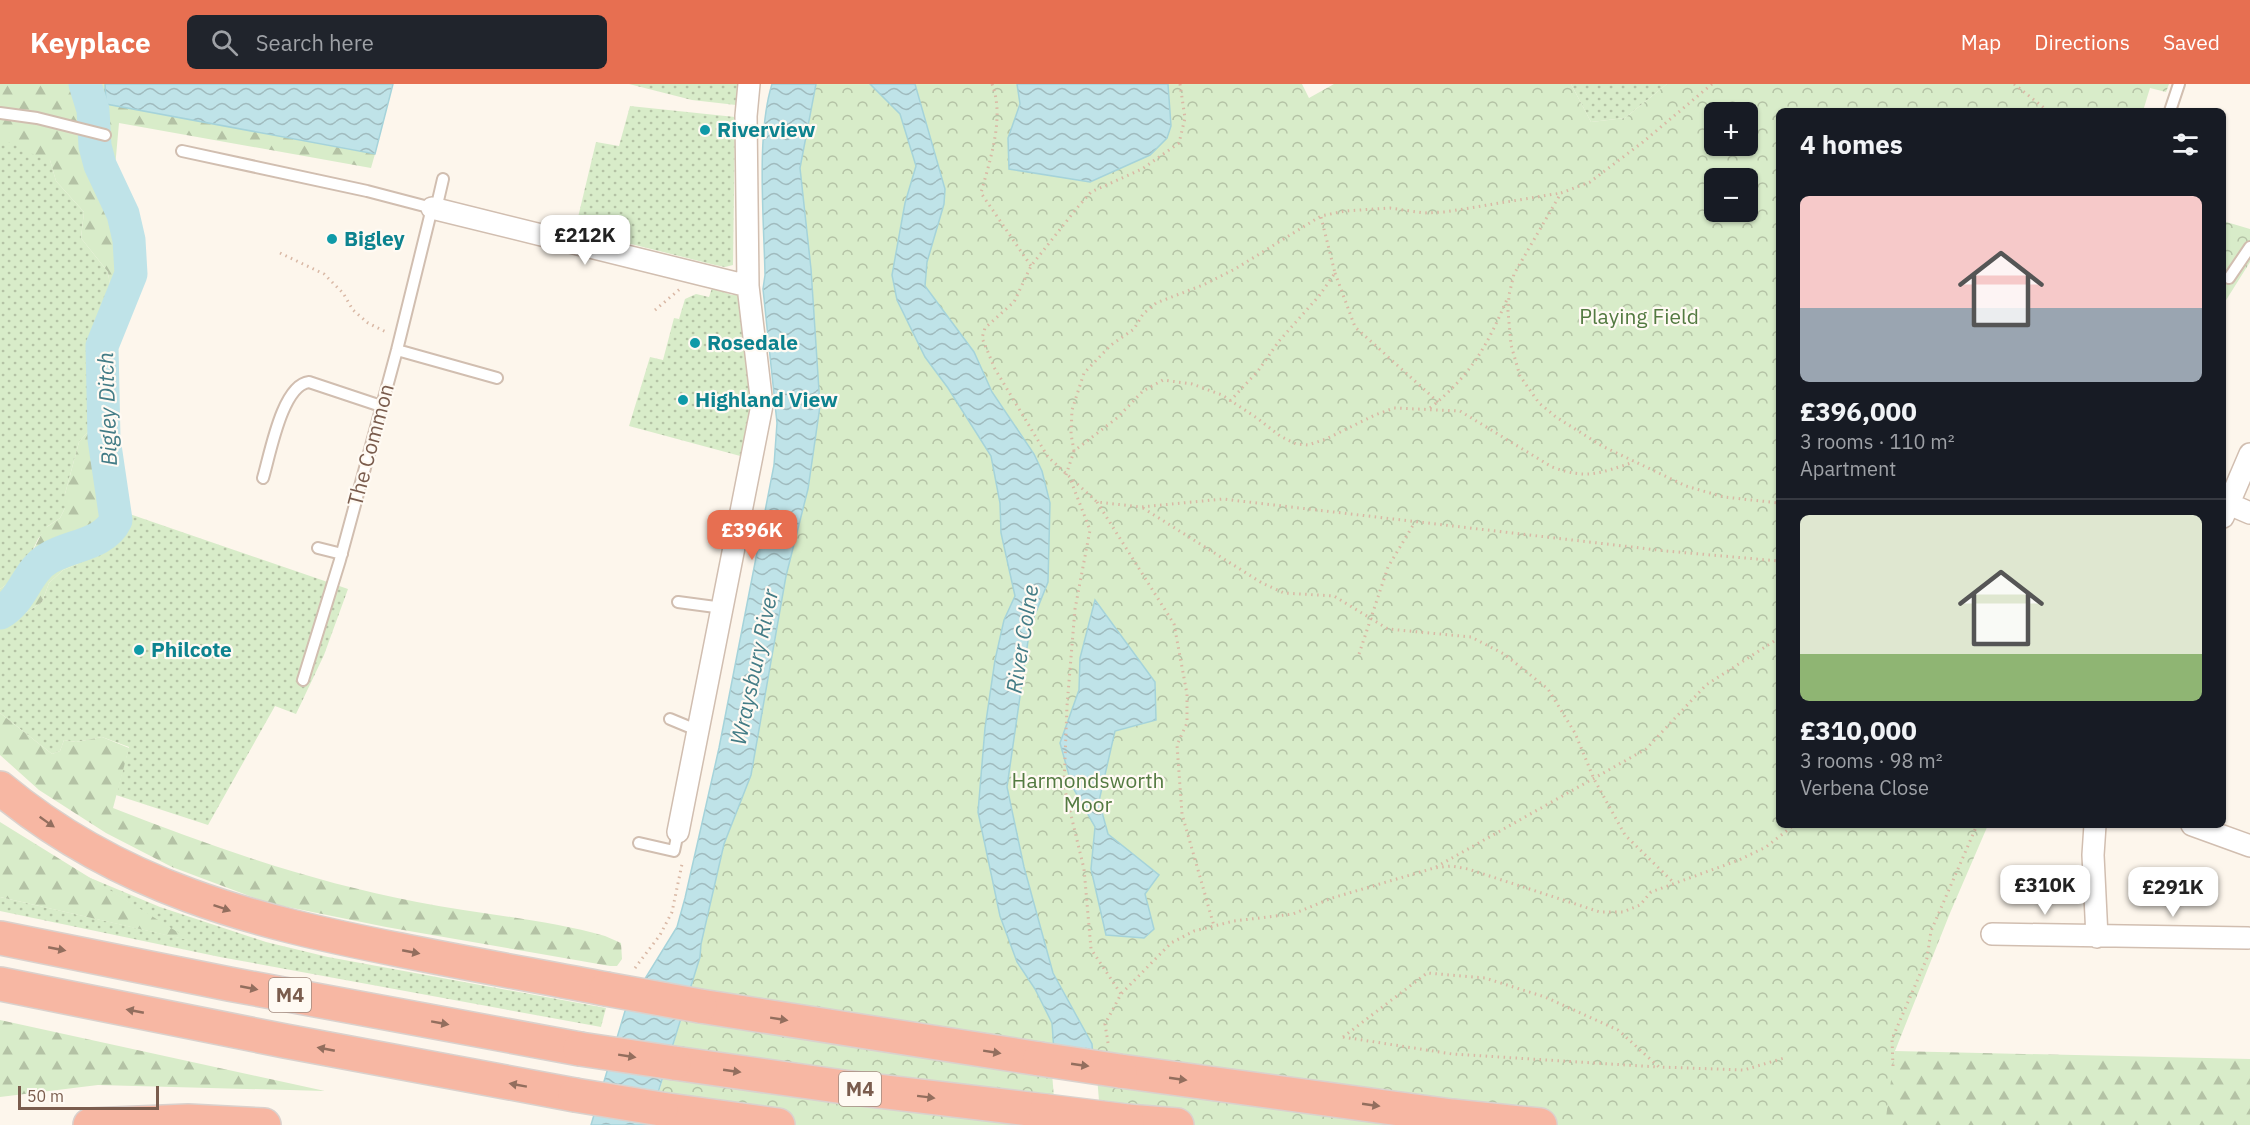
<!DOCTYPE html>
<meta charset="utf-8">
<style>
:root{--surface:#171b24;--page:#20242c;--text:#f1f3f6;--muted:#9ea1a6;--line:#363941;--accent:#e76f51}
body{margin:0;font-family:"IBM Plex Sans",sans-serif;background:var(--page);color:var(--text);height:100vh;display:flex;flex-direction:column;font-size:22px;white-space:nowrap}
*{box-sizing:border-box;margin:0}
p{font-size:20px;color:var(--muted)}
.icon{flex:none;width:33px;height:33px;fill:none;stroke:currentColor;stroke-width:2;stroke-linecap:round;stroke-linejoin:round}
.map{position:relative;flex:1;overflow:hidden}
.sheet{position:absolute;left:1776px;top:24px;width:450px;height:720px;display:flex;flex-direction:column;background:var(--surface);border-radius:9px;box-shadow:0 2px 4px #0004}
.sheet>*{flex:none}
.controls{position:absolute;left:1704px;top:18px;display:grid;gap:12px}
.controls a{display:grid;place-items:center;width:54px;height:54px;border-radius:9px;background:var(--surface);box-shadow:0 2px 4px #0004;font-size:30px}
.scale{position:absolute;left:18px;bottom:15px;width:141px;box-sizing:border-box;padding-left:6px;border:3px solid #7a5c4d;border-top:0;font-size:16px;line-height:21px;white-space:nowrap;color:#7a5c4d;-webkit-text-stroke:4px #fffaf3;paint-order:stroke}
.price{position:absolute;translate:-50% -51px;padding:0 14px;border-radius:12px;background:#fff;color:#222;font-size:20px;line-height:39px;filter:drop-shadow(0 2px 3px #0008)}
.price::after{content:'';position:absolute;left:50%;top:36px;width:18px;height:14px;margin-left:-9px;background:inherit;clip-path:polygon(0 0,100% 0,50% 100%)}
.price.active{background:var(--accent);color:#fff}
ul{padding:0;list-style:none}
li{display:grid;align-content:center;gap:12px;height:318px;padding:0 24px}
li+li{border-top:2px solid var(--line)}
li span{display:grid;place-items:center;height:186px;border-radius:9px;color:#555}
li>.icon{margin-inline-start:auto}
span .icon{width:108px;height:108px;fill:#fffc;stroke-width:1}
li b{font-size:26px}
h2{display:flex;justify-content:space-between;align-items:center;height:72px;padding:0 24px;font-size:26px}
header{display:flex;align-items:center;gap:36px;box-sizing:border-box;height:84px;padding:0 30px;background:var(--accent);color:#fff}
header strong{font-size:28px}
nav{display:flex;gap:33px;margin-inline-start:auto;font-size:21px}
.search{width:420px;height:54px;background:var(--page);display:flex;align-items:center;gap:15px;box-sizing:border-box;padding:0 21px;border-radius:9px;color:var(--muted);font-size:22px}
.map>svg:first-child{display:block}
</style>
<header>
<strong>Keyplace</strong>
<div class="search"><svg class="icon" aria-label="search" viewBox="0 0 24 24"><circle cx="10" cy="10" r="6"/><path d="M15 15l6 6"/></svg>Search here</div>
<nav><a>Map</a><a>Directions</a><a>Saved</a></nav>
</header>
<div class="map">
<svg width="2250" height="1041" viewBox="0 0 2250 1041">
<defs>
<pattern id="grass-dots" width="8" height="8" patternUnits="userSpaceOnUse" patternTransform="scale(1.5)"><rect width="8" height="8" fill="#d8ecc9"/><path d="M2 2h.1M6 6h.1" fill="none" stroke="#b4c2a5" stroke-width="1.8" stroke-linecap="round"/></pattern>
<pattern id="forest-firs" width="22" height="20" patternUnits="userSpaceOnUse" patternTransform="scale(1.5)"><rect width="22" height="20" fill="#d8ecc9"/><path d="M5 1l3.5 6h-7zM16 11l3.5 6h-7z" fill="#b4c2a5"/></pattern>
<pattern id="park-crowns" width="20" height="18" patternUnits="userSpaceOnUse" patternTransform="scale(1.5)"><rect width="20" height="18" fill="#d8ecc9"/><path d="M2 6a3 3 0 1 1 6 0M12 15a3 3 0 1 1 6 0" fill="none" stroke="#b4c2a5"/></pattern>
<pattern id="water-waves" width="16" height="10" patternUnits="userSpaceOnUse" patternTransform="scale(1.5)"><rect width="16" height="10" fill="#bfe3e8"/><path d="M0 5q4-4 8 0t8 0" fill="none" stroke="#a0bbbe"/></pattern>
</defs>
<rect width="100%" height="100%" fill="#fdf6ec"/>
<!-- grass -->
<path fill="url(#grass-dots)" d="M629,0H740L736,21L692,16Z
M1571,0H1667L1625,34L1591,38Z
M0,5L50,76L56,97L84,128L81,154L108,188L112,216L98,265L97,309L92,343L79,358L65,410V424L60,434L48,442L38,455L21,490L0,505Z
M630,22L735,33L733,181L725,183L715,181L575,146L596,58L619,62Z
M712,204L732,211L739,210L753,320L744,373L629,342L650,273L663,276L674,234L679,235L685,215L696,210L709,213Z
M115,425L348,505L324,571L296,630L275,622L208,741L116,711L129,663L102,653L76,658L64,656L60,667L52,670L0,629V541L15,536L42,518L49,499L63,486L78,480L82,463L109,449L117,437Z
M88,793L160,823L266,858L328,873L606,924L601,943L220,873L0,827V813L189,856Z"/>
<!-- forest -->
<path fill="url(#forest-firs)" d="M0,0H105L106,20L375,70L371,84L119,39L113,106L123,130L129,156L130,179L109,249L102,263L104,355L116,436L107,448L83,460L78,480L63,486L49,499L42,518L15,536L0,541V505L21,490L44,445L60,434L65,424V410L79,358L92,343L97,309L98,265L112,216L108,188L81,154L84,128L56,97L50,76L24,67L14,57L0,61Z
M0,629L52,670L60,667L64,656L76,658L102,653L129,664L113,724C212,763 312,798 417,818C479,830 544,835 605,852L621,859L622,875L617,882H610L386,843L268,819L172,783L106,749L39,706L0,671Z
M0,738L192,857L0,813Z
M0,936L325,1007L98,1001L0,1013Z
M1895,967L2250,975V1041H1879Z"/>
<!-- park -->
<path fill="url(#park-crowns)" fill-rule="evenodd" d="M816,0H1302L1309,14L1334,0H1571L1591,38L1625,34L1667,0H2169L2166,8L2150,4L2143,27H1779V741H1988L1950,829L1895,967L1885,1041H649L700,873L701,860L724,760L750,693L786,492L808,405L820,322L811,185L800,84ZM1714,28H1748V62H1714ZM1714,94H1748V128H1714Z
M2223,137L2250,145V178L2223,221Z"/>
<!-- water -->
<path fill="url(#water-waves)" stroke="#a5d3da" stroke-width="1.5" d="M105,0H393L375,70L106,20Z
M772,0H816L800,84L811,185L820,322L808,405L786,492L751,691L724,760L701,860L700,873L648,1041H591L625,927L677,843L685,814L719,664L774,381L777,339L763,205L765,191C764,136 756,51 772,0Z
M870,0H915L945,105L944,120L927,178L925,202L974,268L992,308L1034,370L1042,387L1050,419L1048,498L1030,543L1007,703L1024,783L1053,889L1092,960L1098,1041H1059L1052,939L1035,905L1017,878L1000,832L978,728L985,644L995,576L1004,536L1015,512L1001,449L1000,419L991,372L948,304L925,273L897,216L892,191L905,119L916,82L900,30Z
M1017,0H1168L1171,42L1167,54L1150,71L1090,98L1009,85L1008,54L1020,20Z
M1095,516L1155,598L1156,636L1115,647L1099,717L1108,750L1159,791L1145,810L1154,845L1144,854L1106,851L1091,785L1095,743L1072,702L1060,659L1079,606L1080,574Z"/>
<!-- pier -->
<path fill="#fdf6ec" d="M1050,962L1095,968L1101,1041H1056Z"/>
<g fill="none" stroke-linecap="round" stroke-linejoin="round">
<!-- river -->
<path stroke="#bfe3e8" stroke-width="33" d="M0,529C23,517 26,487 49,474C70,461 104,461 116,436L104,355L102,262L131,190L129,156L123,130L100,81L95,62L93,26L85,0"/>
<defs>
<path id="lane" d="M2170,27L2179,0
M0,29L37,34L105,51
M182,67L367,107L432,124L397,266L340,476L303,596
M436,125L443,95
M2229,194L2250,163
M397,266L497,294
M263,394C270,371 282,301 309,298L381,322
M318,464L342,470
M678,518L723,524
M670,635L699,647
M639,759L674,767L678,748"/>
<path id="street" d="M432,124L748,202
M2229,420L2250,429
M2223,433L2250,370
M2095,741L2093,771L2097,853
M2192,741L2250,762
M678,748L762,321L748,202L746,32L749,0
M1992,850L2248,854"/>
<path id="highway" d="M0,704C119,803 252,837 400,866C469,880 538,892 606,905
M0,854L229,900L580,965
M0,900L285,957L575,1011
M700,922L1040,975
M674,979L844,1003L1046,1027
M1120,987L1452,1032L1540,1041
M661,1025L778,1041
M1127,1037L1177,1041
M90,1041L188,1037L264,1041"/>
</defs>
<!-- lane casing -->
<use href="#lane" stroke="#d1beb0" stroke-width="14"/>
<!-- street casing -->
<use href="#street" stroke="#d1beb0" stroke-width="24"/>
<!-- highway casing -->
<use href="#highway" stroke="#dad1cd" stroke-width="36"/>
<!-- path -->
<path stroke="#d9b8a5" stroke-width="3" stroke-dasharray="1.5 4.5" stroke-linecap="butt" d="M992,0C1005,33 990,76 981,109L1031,182
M1180,0L1185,34L1179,59L1142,85L1091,108L1077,124L1031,182L1014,218L985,244L982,254L995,285L1048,373L1097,418L1141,423L1223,415L1666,467L1779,477
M1712,0L1643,58L1590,98L1561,109L1514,190L1509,211L1508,227L1511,261L1520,292L1539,319L1556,333L1602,362L1686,402L1703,407L1724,413L1779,419
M2014,0L2048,27
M280,169L324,190L343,209L353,226L368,239L388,249
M1335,189L1355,243L1438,318
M655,226L680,205
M1230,317L1258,287L1279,257L1319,212L1335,189L1321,133
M1430,324C1472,290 1487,262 1508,213
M1074,367L1071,350L1072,326L1084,289L1111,261L1134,245L1143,230L1156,219L1203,201L1235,185L1321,132L1345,127L1390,124L1424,129L1445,128L1561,109
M1066,391L1074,367L1117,334L1143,307L1163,296L1192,300L1222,311L1257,334L1280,352L1296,360L1308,361L1326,355L1375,331L1394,324L1460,327L1552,383C1587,396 1600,389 1634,378
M1071,397L1090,446L1075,525L1067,622L1064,702L1084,785L1091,865L1121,910
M1097,418L1174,540L1187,610V639L1177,661L1182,730L1214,842
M1143,424L1262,499L1284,509L1334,512L1388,545L1471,553L1504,570L1548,605L1575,649L1594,695L1625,751L1674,799
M1359,570L1388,483L1415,438
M1436,783L1646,665L1706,601L1779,554
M635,884L660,851L672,828L682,780
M1343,953L1427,889L1485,894L1545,913L1618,946L1659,983L1744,986L1784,974
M1343,953L1452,970L1658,983
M1108,959L1105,940L1121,910L1171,859L1194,847L1234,837L1293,830L1332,814L1434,784L1451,782L1468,785L1600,828H1623L1640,821L1651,808L1739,776L1766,763L1794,741
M1893,982L1892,955L1927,874L1931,847L1977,741"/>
<!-- lane -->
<use href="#lane" stroke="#fff" stroke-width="10"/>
<!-- street -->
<use href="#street" stroke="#fff" stroke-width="21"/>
<!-- highway -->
<use href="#highway" stroke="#f7b7a3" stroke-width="33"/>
<defs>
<path id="highway-bridge" d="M606,905L700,922
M580,965L674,979
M1040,975L1120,987
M575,1011L661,1025
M1046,1027L1127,1037"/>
</defs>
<!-- highway-bridge casing -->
<use href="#highway-bridge" stroke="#dad1cd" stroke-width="36" stroke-linecap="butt"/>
<!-- highway-bridge -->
<use href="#highway-bridge" stroke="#f7b7a3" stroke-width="33"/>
</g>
<!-- one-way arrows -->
<defs><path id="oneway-solid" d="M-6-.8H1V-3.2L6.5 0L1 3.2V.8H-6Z" transform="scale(1.5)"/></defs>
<g fill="#936e5e">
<use href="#oneway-solid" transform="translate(47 738) rotate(35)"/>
<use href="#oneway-solid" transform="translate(222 824) rotate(19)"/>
<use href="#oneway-solid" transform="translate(57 865) rotate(11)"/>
<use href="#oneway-solid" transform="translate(411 868) rotate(11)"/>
<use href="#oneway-solid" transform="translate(249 904) rotate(11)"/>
<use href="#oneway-solid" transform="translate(135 927) rotate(-169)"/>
<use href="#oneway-solid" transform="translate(779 935) rotate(9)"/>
<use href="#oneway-solid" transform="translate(440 939) rotate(10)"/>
<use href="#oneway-solid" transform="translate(326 965) rotate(-169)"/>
<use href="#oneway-solid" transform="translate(992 968) rotate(9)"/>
<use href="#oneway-solid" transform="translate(627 972) rotate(9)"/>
<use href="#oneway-solid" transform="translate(1080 981) rotate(8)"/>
<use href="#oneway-solid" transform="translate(732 987) rotate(8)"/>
<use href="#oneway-solid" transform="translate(1178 995) rotate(8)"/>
<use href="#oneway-solid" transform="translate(518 1001) rotate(-170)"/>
<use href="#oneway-solid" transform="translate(926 1013) rotate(7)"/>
<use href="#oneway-solid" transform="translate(1371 1021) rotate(8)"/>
</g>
<!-- markers -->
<g fill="#0f9aa8" stroke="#fffaf3" stroke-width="2">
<circle cx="705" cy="46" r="6"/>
<circle cx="332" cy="155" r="6"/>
<circle cx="695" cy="259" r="6"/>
<circle cx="683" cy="316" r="6"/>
<circle cx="139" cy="566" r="6"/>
</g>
<g text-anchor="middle" stroke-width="4.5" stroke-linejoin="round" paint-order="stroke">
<!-- shield labels -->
<g fill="#fffaf3" stroke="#a28b7f" stroke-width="1.5">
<rect x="269" y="894" width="42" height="34" rx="4.5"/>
<rect x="839" y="988" width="42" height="34" rx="4.5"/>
</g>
<g font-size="20" font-weight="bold" fill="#7a5c4d">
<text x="290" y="918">M4</text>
<text x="860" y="1012">M4</text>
</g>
<!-- culture labels -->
<g font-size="21" font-weight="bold" fill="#0d838f" stroke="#fffaf3" text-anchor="start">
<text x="717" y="53">Riverview</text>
<text x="344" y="162">Bigley</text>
<text x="707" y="266">Rosedale</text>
<text x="695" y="323">Highland View</text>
<text x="151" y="573">Philcote</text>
</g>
<!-- park labels -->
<g font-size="21" fill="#537a41" stroke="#fffaf3">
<text x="1639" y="240">Playing Field</text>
<text x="1088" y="704">Harmondsworth<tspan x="1088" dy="24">Moor</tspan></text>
</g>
<!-- street labels -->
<g font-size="21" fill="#7a5c4d" stroke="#fffaf3">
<text transform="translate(371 361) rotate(-75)" y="7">The Common</text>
</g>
<!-- water labels -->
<g font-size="22" font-style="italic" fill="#437c86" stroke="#fffaf3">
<text transform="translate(107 325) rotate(-92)" y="8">Bigley Ditch</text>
<text transform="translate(1022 555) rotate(-81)" y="8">River Colne</text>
<text transform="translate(754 583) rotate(-78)" y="8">Wraysbury River</text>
</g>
</g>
</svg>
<div class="controls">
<a>+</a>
<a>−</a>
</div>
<div class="scale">50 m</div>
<b class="price" style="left:585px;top:182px">£212K</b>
<b class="price active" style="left:752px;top:477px">£396K</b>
<b class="price" style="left:2045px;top:832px">£310K</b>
<b class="price" style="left:2173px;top:834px">£291K</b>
<section class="sheet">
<h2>4 homes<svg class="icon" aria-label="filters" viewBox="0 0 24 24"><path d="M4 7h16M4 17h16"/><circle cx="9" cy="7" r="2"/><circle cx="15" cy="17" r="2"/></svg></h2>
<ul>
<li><span style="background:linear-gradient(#f6c9c9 60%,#9aa5b1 0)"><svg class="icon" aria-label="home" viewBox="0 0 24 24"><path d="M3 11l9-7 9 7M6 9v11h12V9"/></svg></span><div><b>£396,000</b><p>3 rooms · 110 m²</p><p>Apartment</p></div></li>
<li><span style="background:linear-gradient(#dfe7d0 75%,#8fb573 0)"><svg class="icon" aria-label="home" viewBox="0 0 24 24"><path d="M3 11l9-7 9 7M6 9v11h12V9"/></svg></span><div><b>£310,000</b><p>3 rooms · 98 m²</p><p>Verbena Close</p></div></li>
</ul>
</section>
</div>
